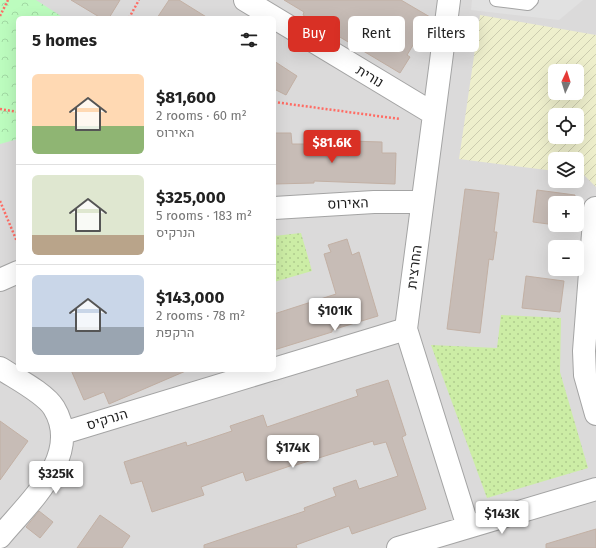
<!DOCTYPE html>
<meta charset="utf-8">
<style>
:root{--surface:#fff;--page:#f6f6f6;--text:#222;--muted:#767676;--line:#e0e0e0;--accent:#d93025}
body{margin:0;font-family:"Fira Sans",Heebo,sans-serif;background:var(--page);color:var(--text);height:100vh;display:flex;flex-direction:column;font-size:15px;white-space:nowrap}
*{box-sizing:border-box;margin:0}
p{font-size:13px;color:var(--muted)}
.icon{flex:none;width:22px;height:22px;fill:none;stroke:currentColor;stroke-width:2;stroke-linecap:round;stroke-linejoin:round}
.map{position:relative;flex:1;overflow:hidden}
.drawer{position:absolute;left:16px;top:16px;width:260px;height:356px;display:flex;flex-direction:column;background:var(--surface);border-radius:6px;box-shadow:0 4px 16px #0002}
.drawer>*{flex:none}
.guide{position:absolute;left:288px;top:16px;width:248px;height:36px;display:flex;gap:8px}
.needle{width:26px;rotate:4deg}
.tools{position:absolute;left:548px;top:64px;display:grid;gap:8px}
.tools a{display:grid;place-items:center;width:36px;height:36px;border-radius:6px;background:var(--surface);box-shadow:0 4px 16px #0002;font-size:20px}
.price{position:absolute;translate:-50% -34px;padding:0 9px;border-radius:4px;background:#fff;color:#222;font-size:13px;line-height:26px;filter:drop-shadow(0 1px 2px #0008)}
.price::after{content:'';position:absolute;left:50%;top:24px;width:12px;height:9px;margin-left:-6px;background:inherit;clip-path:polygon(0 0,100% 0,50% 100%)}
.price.on{background:var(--accent);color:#fff}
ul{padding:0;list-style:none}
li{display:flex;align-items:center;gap:12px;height:100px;padding:0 16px}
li+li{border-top:1px solid var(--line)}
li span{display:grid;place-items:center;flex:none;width:112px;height:80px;border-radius:6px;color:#555}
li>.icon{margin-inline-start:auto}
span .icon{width:48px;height:48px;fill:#fffc;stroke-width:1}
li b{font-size:17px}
h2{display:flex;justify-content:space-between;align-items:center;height:48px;padding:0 16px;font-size:17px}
.tag{padding:0 14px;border-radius:6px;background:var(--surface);box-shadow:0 4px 16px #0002;font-size:14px;line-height:36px}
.tag.on{background:var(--accent);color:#fff}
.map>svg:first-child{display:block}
</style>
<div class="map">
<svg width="596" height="548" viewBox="0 0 596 548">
<defs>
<pattern id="farmland-furrows" width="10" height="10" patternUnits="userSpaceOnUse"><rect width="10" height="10" fill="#eeefcc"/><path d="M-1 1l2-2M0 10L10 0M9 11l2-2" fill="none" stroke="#ccccaf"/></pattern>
<pattern id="grass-dots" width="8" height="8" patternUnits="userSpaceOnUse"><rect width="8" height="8" fill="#cceda5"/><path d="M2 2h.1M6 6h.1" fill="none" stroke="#afcb8e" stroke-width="1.8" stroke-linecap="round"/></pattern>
<pattern id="park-crowns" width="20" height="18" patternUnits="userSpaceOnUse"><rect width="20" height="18" fill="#bcfcbe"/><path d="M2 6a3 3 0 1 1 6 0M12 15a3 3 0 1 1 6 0" fill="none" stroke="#a1d8a3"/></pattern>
</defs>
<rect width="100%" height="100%" fill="#efeae2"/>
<!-- residential -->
<path fill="#dbdada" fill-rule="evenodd" d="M0,0H596V548H0ZM18,18H274V370H18ZM555,71H577V93H555ZM555,115H577V137H555ZM555,159H577V181H555ZM555,203H577V225H555ZM555,247H577V269H555Z"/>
<!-- farmland -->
<path fill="url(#farmland-furrows)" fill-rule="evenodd" d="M480,15L596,35V187L584,175L577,174V159H555V171L459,159ZM555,71H577V93H555ZM555,115H577V137H555Z"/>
<!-- grass -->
<path fill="url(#grass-dots)" d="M301,233L312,271L274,282V236Z
M501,315L561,318L560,372L588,468L487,498L431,345L497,348Z"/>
<!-- park -->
<path fill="url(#park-crowns)" d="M0,0H36L64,18H18V139L0,144Z"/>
<!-- parking -->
<path fill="#e1e1e1" d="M472,0H583L559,20L471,10Z"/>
<!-- building -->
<path fill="#c7bcb6" stroke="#c2b0a4" d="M71,0H120L109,18H101Z
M169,0H179L208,18H157Z
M284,0H401L430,17L407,55L410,57L400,73L303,15L304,12Z
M274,61L297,76L286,95L274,89Z
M274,133H291L292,144H314V154L349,156V141L382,142V153H396L395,184L314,181V183L274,184Z
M465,189L499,193L494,232H497L493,260L489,259L480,333L447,329Z
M537,190L575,195L574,203H555V225H571V227L533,222Z
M347,239L352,255L359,252L378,316L332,330V332L274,350V314L336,294L324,254L331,252L328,245Z
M526,276L564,281L560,312L522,308Z
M71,370H188L109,404L104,392L84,400Z
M388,380L406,435L402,437L426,509L352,534L349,526L296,545L297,548H204V545L305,511L304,508L336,496L333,488L356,480L359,489L398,476L386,442L374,445L373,441L293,466V465L246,481L243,472L201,487L204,495L152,512L142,481L131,484L124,462L186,442L187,446L232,431L230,426L263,415L267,427L358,396L356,390Z
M0,421L28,441L0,480Z
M39,511L53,522L40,538L26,527Z
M100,515L130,536L122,548H77Z
M596,529V548H546V544Z"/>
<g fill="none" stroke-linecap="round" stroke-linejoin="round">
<defs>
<path id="service" d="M496,0L528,4L532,0"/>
<path id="minor" d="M245,0L434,114
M449,0L406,329L468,527
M274,208L374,202H422
M595,208L584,351L585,375L596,414
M0,280L18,272
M0,368C15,378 45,393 54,408C83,456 28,503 0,537
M274,369L406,329
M63,433L270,370
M398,548L596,489"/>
</defs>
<!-- service casing -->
<use href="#service" stroke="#a4a4a4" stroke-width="14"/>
<!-- minor casing -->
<use href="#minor" stroke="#a4a4a4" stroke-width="24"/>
<!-- path -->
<path stroke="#ff6c64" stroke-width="2.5" stroke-dasharray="2 2" stroke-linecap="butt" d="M0,16L8,0
M129,18L139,0
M274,102L400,119
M0,109L18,112
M0,201L18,244"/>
<!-- service -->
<use href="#service" stroke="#fff" stroke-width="12"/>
<!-- minor -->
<use href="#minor" stroke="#fff" stroke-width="22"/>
</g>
<g text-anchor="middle" stroke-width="3.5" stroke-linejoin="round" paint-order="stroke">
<!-- street labels -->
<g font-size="14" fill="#1d1d1d" stroke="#fff">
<text transform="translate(370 76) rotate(31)" y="5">נורית</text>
<text transform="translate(348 203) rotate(-2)" y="5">האירוס</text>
<text transform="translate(414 267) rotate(-83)" y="5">החרצית</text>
<text transform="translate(107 419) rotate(-17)" y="5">הנרקיס</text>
</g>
</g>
</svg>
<div class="tools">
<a><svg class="needle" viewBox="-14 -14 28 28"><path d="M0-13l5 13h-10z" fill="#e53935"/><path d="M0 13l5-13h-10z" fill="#767676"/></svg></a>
<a><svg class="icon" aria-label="locate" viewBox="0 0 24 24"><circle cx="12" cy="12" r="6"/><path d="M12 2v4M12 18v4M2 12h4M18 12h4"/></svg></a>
<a><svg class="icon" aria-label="layers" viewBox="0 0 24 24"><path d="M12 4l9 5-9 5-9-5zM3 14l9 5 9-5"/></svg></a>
<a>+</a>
<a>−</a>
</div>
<b class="price on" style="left:332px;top:164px">$81.6K</b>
<b class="price" style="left:335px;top:332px">$101K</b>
<b class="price" style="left:293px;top:469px">$174K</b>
<b class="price" style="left:56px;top:495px">$325K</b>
<b class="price" style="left:502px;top:535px">$143K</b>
<div class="guide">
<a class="tag on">Buy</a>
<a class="tag">Rent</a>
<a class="tag">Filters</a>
</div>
<section class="drawer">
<h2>5 homes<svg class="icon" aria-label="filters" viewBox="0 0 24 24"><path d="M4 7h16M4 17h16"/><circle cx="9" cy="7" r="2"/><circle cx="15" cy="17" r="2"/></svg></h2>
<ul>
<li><span style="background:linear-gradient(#ffd9b3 65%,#8fb573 0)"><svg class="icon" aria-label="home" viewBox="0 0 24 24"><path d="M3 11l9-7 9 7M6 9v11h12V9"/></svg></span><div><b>$81,600</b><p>2 rooms · 60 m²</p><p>האירוס</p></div></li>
<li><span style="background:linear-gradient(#dfe7d0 75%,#b9a48a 0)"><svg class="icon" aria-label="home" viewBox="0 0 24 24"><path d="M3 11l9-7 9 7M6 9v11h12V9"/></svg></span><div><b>$325,000</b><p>5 rooms · 183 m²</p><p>הנרקיס</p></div></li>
<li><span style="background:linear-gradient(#c9d6e8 65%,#9aa5b1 0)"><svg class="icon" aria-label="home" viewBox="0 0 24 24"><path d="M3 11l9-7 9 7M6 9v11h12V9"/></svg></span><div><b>$143,000</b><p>2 rooms · 78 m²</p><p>הרקפת</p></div></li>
</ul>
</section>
</div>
